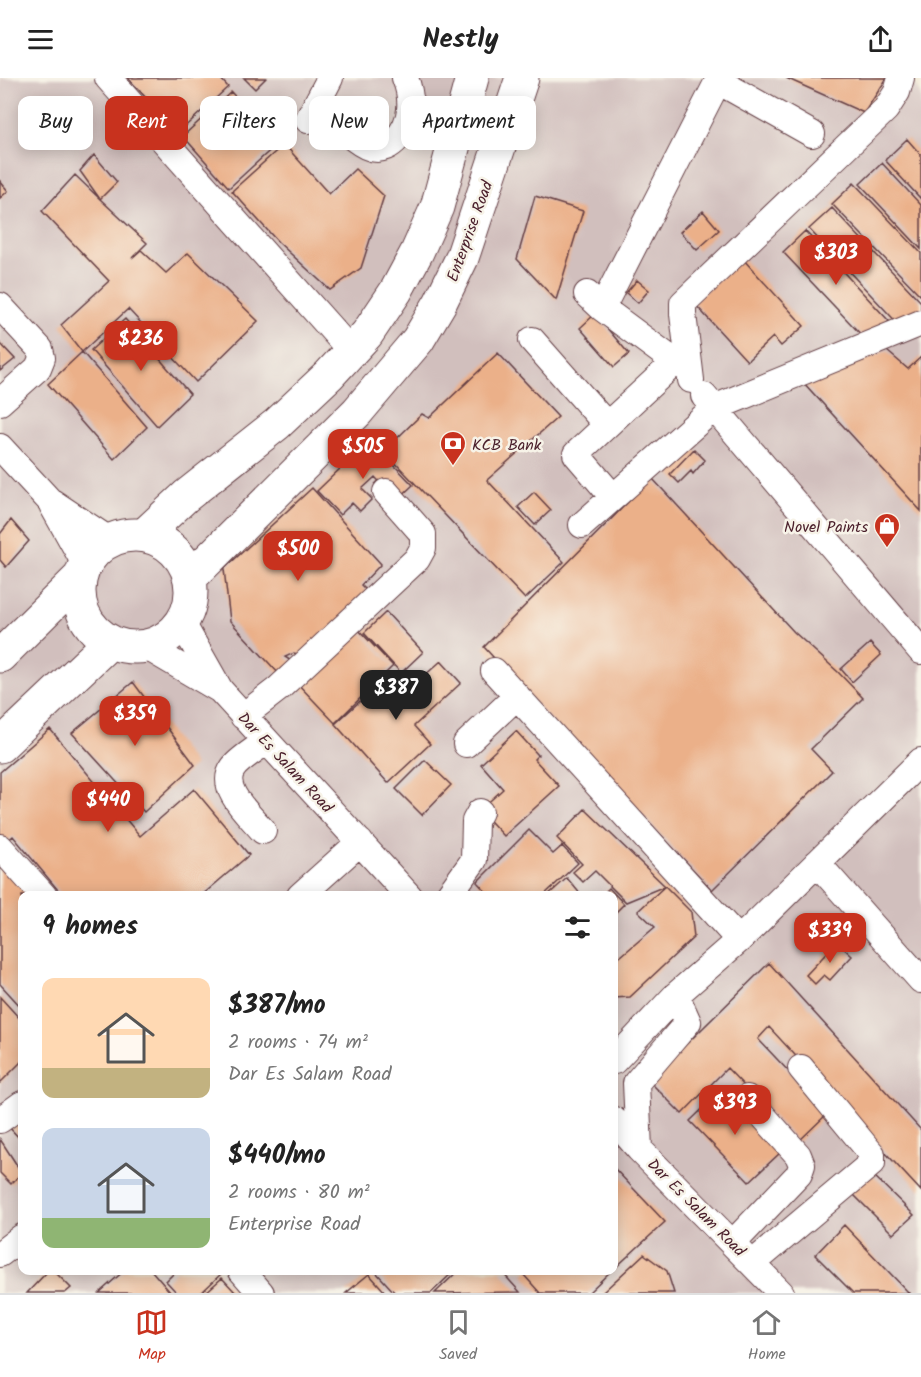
<!DOCTYPE html>
<meta charset="utf-8">
<style>
:root{--surface:#fff;--page:#f2f2f2;--text:#222;--muted:#767676;--line:#e0e0e0;--accent:#c8321e}
body{margin:0;font-family:Kalam,sans-serif;background:var(--page);color:var(--text);height:100vh;display:flex;flex-direction:column;font-size:22px;white-space:nowrap}
*{box-sizing:border-box;margin:0}
p{font-size:20px;color:var(--muted)}
.icon{flex:none;width:33px;height:33px;fill:none;stroke:currentColor;stroke-width:2;stroke-linecap:round;stroke-linejoin:round}
.map{position:relative;flex:1;overflow:hidden}
.drawer{position:absolute;left:18px;top:813px;width:600px;height:384px;display:flex;flex-direction:column;background:var(--surface);border-radius:12px;box-shadow:0 3px 15px #0003}
.drawer>*{flex:none}
.hud{position:absolute;left:18px;top:18px;width:600px;height:54px;display:flex;gap:12px}
.price{position:absolute;translate:-50% -51px;padding:0 14px;border-radius:12px;background:var(--accent);color:#fff;font-size:20px;line-height:39px;filter:drop-shadow(0 2px 3px #0008)}
.price::after{content:'';position:absolute;left:50%;top:36px;width:18px;height:14px;margin-left:-9px;background:inherit;clip-path:polygon(0 0,100% 0,50% 100%)}
.price.current{background:#222;color:#fff}
ul{padding:0;list-style:none}
li{display:flex;align-items:center;gap:18px;height:150px;padding:0 24px}
li span{display:grid;place-items:center;flex:none;width:168px;height:120px;border-radius:12px;color:#555}
li>.icon{margin-inline-start:auto}
span .icon{width:72px;height:72px;fill:#fffc;stroke-width:1}
li b{font-size:26px}
h2{display:flex;justify-content:space-between;align-items:center;height:72px;padding:0 24px;font-size:26px}
.chip{padding:0 21px;border-radius:12px;background:var(--surface);box-shadow:0 3px 15px #0003;font-size:21px;line-height:54px}
.chip.current{background:var(--accent);color:#fff}
header{display:flex;justify-content:space-between;align-items:center;height:78px;padding:0 24px;background:var(--surface);font-size:27px;font-weight:800}
.tab-bar{display:flex;justify-content:space-around;align-items:center;height:84px;border-top:2px solid var(--line);background:var(--surface);font-size:16px;color:var(--muted)}
.tab-bar a{display:grid;justify-items:center;gap:3px}
.tab-bar .current{color:var(--accent)}
.map>svg:first-child{display:block}
</style>
<header><svg class="icon" aria-label="menu" viewBox="0 0 24 24"><path d="M4 6h16M4 12h16M4 18h16"/></svg>Nestly<svg class="icon" aria-label="share" viewBox="0 0 24 24"><path d="M12 15V3M7 8l5-5 5 5M5 13v7h14v-7"/></svg></header>
<div class="map">
<svg width="921" height="1215" viewBox="0 0 921 1215">
<rect width="100%" height="100%" fill="#f7f3e8"/>
<filter id="ink" filterUnits="userSpaceOnUse"><feTurbulence type="fractalNoise" baseFrequency=".0167" numOctaves="2"/><feDisplacementMap in="SourceGraphic" scale="12" xChannelSelector="R" yChannelSelector="G"/><feConvolveMatrix kernelMatrix="1 2 1 2 8 2 1 2 1" color-interpolation-filters="sRGB"/></filter>
<filter id="wash" filterUnits="userSpaceOnUse"><feTurbulence type="fractalNoise" baseFrequency=".008" numOctaves="4" result="noise"/><feDisplacementMap in="SourceGraphic" scale="24" xChannelSelector="R" yChannelSelector="G"/><feGaussianBlur stdDeviation="1.35" result="paint"/><feColorMatrix in="noise" values="0 0 0 0 0 0 0 0 0 0 0 0 0 0 0 0 0 1.4 0 .05"/><feComposite in="paint" operator="in"/></filter>
<g filter="url(#wash)">
<rect width="100%" height="100%" fill="#f0e5cb"/>
<!-- industrial -->
<path fill="#d1bfbd" fill-rule="evenodd" d="M0,0H912L921,18V1215H0ZM22,818H614V1192H22Z"/>
<g id="blocks">
<!-- building -->
<path fill="#ebb089" d="M128,0H220L228,9L178,55Z
M244,0H266L255,11Z
M786,0H887L864,35Z
M231,14L278,65L229,110L183,58Z
M907,61L921,77V121L885,82Z
M284,66L329,116L355,91L384,118L361,190L330,212L278,164L232,113Z
M94,77L117,104L100,121L147,165L132,180L141,172L166,195L188,175L258,243L196,304L128,231L82,274L61,247L109,203L42,133L75,97L100,121L80,93Z
M882,85L921,127V171L860,106Z
M0,103L8,113L0,120Z
M854,105L921,175V218L832,126Z
M535,118L583,133L556,222L517,181Z
M832,130L921,224V232L902,250L809,151Z
M703,133L719,152L697,172L680,154Z
M805,153L889,243L868,264L783,174Z
M742,180L804,248L781,268L773,259L747,283L693,224Z
M637,202L649,212L638,225L626,215Z
M595,236L629,276L614,289L580,250Z
M125,241L190,316L157,348L91,272Z
M0,265L15,281L0,293Z
M887,273L908,291L921,279V433L802,303Z
M82,274L147,349L114,381L48,306Z
M498,275L558,339L487,402L564,484L525,521L384,373L422,336L429,340Z
M370,362L413,407L397,422L375,399L362,411L372,421L360,433L352,425L340,437L317,413Z
M694,371L705,382L693,396L691,393L679,405L670,396Z
M652,400L794,554L838,594L863,620L811,671L832,693L712,812L625,718L573,667L484,569Z
M312,410L381,486L361,507L371,517L307,579L294,575L285,579L296,586L281,598L230,543L224,491Z
M534,414L551,432L535,447L518,429Z
M11,442L29,463L6,489L0,482V456Z
M386,534L423,574L401,595L364,555Z
M353,546L393,588L335,645L295,603Z
M870,565L881,577L852,604L841,591Z
M441,583L461,605L414,648L430,666L388,705L335,646L381,604L397,622Z
M133,604L195,687L144,734L72,655Z
M50,651L140,758L194,711L249,777L201,818H63L13,758L2,768L0,766V694Z
M516,653L538,677L534,681L559,708L504,758L480,732L503,711L481,686Z
M425,682L451,707L422,737L396,711Z
M585,731L665,808L626,824L595,793L583,804L573,794L582,786L557,760Z
M529,752L553,776L562,768L578,785L543,818H490L477,804Z
M0,774L41,818H22V930L0,906Z
M567,800L582,818H547Z
M665,808L691,834L694,859L630,919L614,920V884L655,849L638,833Z
M609,810L624,826L614,836V818H601Z
M837,864L852,878L830,902L824,897L815,906L806,897Z
M769,885L921,1052V1113L769,949L758,961L828,1035L798,1064L727,990L682,1036L649,1003Z
M0,919L22,943V983L0,1005Z
M722,1012L781,1074L749,1104L690,1043Z
M22,1033V1063L7,1047Z
M0,1061L22,1095L11,1106L0,1095Z
M614,1090L665,1144L614,1191Z
M870,1094L914,1137L893,1156L849,1112Z
M844,1147L909,1215H853L815,1177Z
M644,1176L667,1193L674,1215H602Z
M49,1192H53L71,1210L65,1215H27Z
M125,1192H151L171,1215H99Z
M177,1192H218L221,1196L201,1215H177L166,1203Z
M374,1192H455L431,1215H395Z
M459,1192H500L520,1214L435,1215Z
M527,1192H612L588,1215H540L523,1196Z
M369,1196L386,1215H346Z
M222,1200L236,1215H205Z"/>
</g>
</g>
<g filter="url(#ink)">
<use href="#blocks" fill-opacity="0" stroke="#633d43" stroke-width="1.5"/>
<g fill="none" stroke-linecap="round" stroke-linejoin="round">
<defs>
<path id="minor" d="M108,0L351,273
M317,25C329,37 355,66 371,70C392,76 408,50 410,32C411,22 409,10 405,0
M308,42L330,0
M587,216L602,230L675,284L576,376L613,419
M0,228L40,271L42,280L38,290L0,324
M602,230L718,3L812,56
M532,262L606,346
M691,302L683,236V225L886,31L897,14L901,0
M704,318L921,573
M0,369L49,422L109,462
M52,427L85,486
M582,447L714,330L921,245
M182,545L220,612
M147,569L220,612L409,818
M494,593L739,862
M243,638L278,611L417,481L423,470V456L386,414
M466,666L517,618
M263,753C251,738 218,711 233,690C239,681 257,671 266,663
M0,769L44,818
M817,785L921,902
M300,818L360,764
M448,818L474,782L475,743L480,734
M614,983L676,917L739,862L921,683
M0,1042L22,1026
M614,1042L639,1071L781,1215
M639,1071L636,1005L688,944L676,917
M733,1165L799,1096L802,1087L798,1077L747,1020
M0,1176L22,1159
M753,1185L872,1085V1076L866,1069L801,990
M241,1192L261,1215"/>
<path id="major" d="M79 513a56 56 0 1 1 112 0a56 56 0 1 1-112 0Z
M144,457L186,418L277,346L329,297L367,256L396,213L417,174L437,129L472,0
M190,500L357,334L418,262L440,225L462,180L522,0
M0,578L80,499
M0,668L110,564"/>
</defs>
<!-- minor casing -->
<use href="#minor" stroke="#633d43" stroke-width="28"/>
<!-- major casing -->
<use href="#major" stroke="#633d43" stroke-width="35"/>
<!-- minor -->
<use href="#minor" stroke="#fff" stroke-width="26"/>
<!-- major -->
<use href="#major" stroke="#fff" stroke-width="33"/>
</g>
</g>
<!-- icons -->
<defs>
<symbol id="bank-pin" viewBox="-11 -11 22 30"><path d="M0 17L-7.5 6A9.5 9.5 0 1 1 7.5 6Z" fill="#c8321e" stroke="#f7f3e8"/><path d="M-6-4H6V4H-6ZM0-2.3a2.3 2.3 0 1 0 0 4.6a2.3 2.3 0 1 0 0-4.6Z" fill="#fff"/></symbol>
<symbol id="shop-pin" viewBox="-11 -11 22 30"><path d="M0 17L-7.5 6A9.5 9.5 0 1 1 7.5 6Z" fill="#c8321e" stroke="#f7f3e8"/><path d="M-5-2.5h2.3a2.7 3.5 0 0 1 5.4 0H5L5.5 6h-11ZM-1.5-2.5h3a1.5 2.3 0 0 0-3 0Z" fill="#fff"/></symbol>
</defs>
<g fill-rule="evenodd">
<use href="#bank-pin" x="438" y="351" width="30" height="40"/>
<use href="#shop-pin" x="872" y="433" width="30" height="40"/>
</g>
<g text-anchor="middle" stroke-width="5" stroke-linejoin="round" paint-order="stroke">
<!-- street labels -->
<g font-size="16" fill="#4a1f2b" stroke="#f7f3e8">
<text transform="translate(469 153) rotate(-70)" y="6">Enterprise Road</text>
<text transform="translate(286 684) rotate(47)" y="6">Dar Es Salam Road</text>
<text transform="translate(697 1129) rotate(45)" y="6">Dar Es Salam Road</text>
</g>
<!-- poi labels -->
<g font-size="16" fill="#4a1f2b" stroke="#f7f3e8" text-anchor="start">
<text x="472" y="372">KCB Bank</text>
<text x="868" y="454" text-anchor="end">Novel Paints</text>
</g>
</g>
</svg>
<b class="price" style="left:836px;top:208px">$303</b>
<b class="price" style="left:141px;top:294px">$236</b>
<b class="price" style="left:363px;top:402px">$505</b>
<b class="price" style="left:298px;top:504px">$500</b>
<b class="price current" style="left:396px;top:643px">$387</b>
<b class="price" style="left:135px;top:669px">$359</b>
<b class="price" style="left:108px;top:755px">$440</b>
<b class="price" style="left:830px;top:886px">$339</b>
<b class="price" style="left:735px;top:1058px">$393</b>
<div class="hud">
<a class="chip">Buy</a>
<a class="chip current">Rent</a>
<a class="chip">Filters</a>
<a class="chip">New</a>
<a class="chip">Apartment</a>
</div>
<section class="drawer">
<h2>9 homes<svg class="icon" aria-label="filters" viewBox="0 0 24 24"><path d="M4 7h16M4 17h16"/><circle cx="9" cy="7" r="2"/><circle cx="15" cy="17" r="2"/></svg></h2>
<ul>
<li><span style="background:linear-gradient(#ffd9b3 75%,#c2b280 0)"><svg class="icon" aria-label="home" viewBox="0 0 24 24"><path d="M3 11l9-7 9 7M6 9v11h12V9"/></svg></span><div><b>$387/mo</b><p>2 rooms · 74 m²</p><p>Dar Es Salam Road</p></div></li>
<li><span style="background:linear-gradient(#c9d6e8 75%,#8fb573 0)"><svg class="icon" aria-label="home" viewBox="0 0 24 24"><path d="M3 11l9-7 9 7M6 9v11h12V9"/></svg></span><div><b>$440/mo</b><p>2 rooms · 80 m²</p><p>Enterprise Road</p></div></li>
</ul>
</section>
</div>
<nav class="tab-bar">
<a class="current"><svg class="icon" aria-label="map" viewBox="0 0 24 24"><path d="M3 6l6-2 6 2 6-2v14l-6 2-6-2-6 2zM9 4v14M15 6v14"/></svg>Map</a>
<a><svg class="icon" aria-label="saved" viewBox="0 0 24 24"><path d="M7 4h10v16l-5-4-5 4z"/></svg>Saved</a>
<a><svg class="icon" aria-label="home" viewBox="0 0 24 24"><path d="M3 11l9-7 9 7M6 9v11h12V9"/></svg>Home</a>
</nav>
